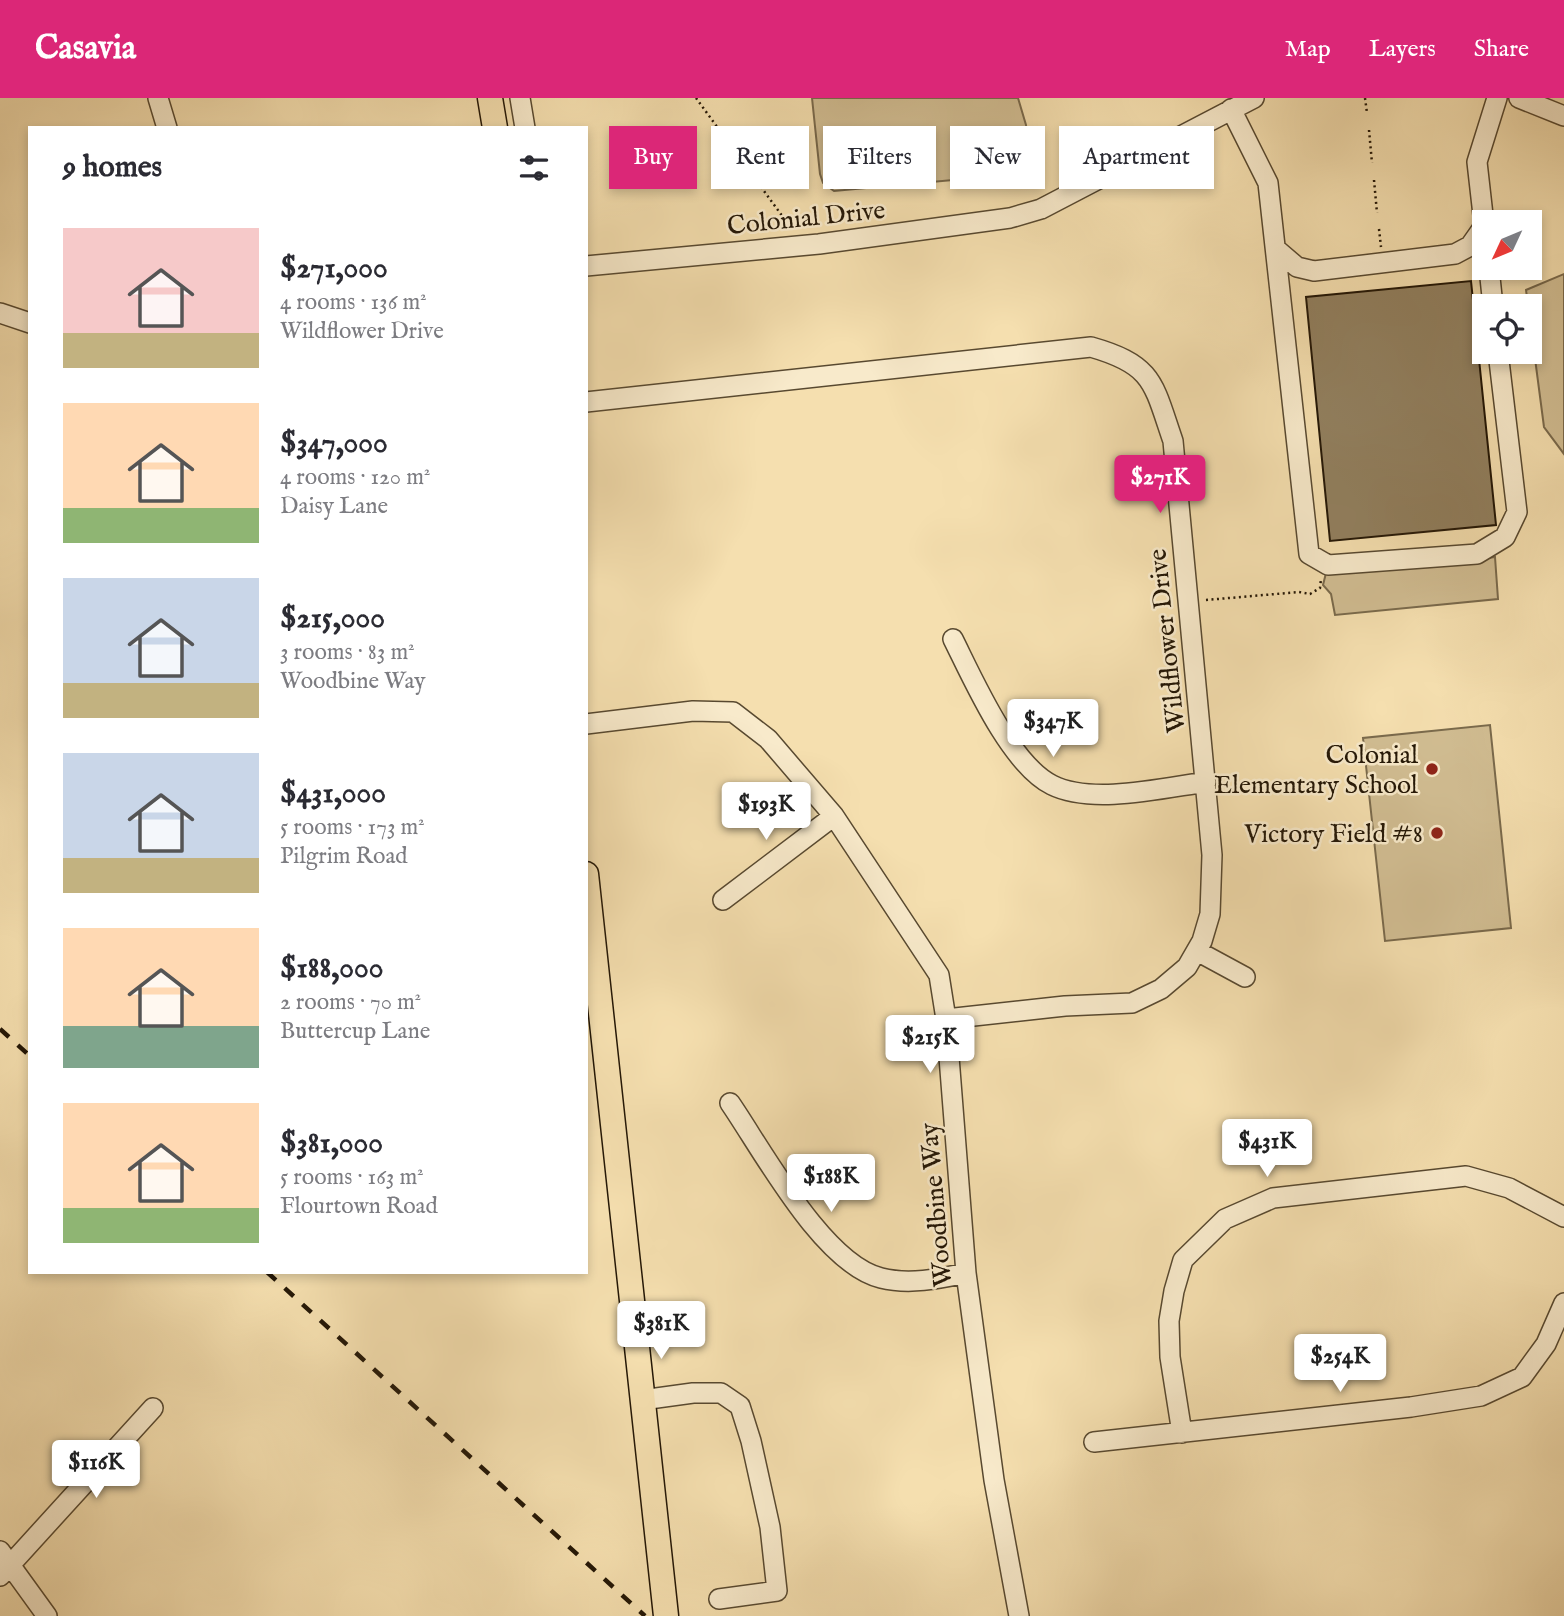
<!DOCTYPE html>
<meta charset="utf-8">
<style>
:root{--surface:#fff;--page:#f2f2f3;--text:#2b2b33;--muted:#7c7c81;--accent:#db2777}
body{margin:0;font-family:"IM FELL English",serif;background:var(--page);color:var(--text);height:100vh;display:flex;flex-direction:column;font-size:26px;white-space:nowrap}
*{box-sizing:border-box;margin:0}
p{font-size:23px;color:var(--muted)}
.icon{flex:none;width:38px;height:38px;fill:none;stroke:currentColor;stroke-width:2;stroke-linecap:round;stroke-linejoin:round}
.map{position:relative;flex:1;overflow:hidden}
.drawer{position:absolute;left:28px;top:28px;width:560px;height:1148px;display:flex;flex-direction:column;background:var(--surface);border-radius:0px;box-shadow:0 4px 10px #0003}
.drawer>*{flex:none}
.top-card{position:absolute;left:609px;top:28px;width:665px;height:63px;display:flex;gap:14px}
.needle{width:46px;rotate:226deg}
.fabs{position:absolute;left:1472px;top:112px;display:grid;gap:14px}
.fabs a{display:grid;place-items:center;width:70px;height:70px;border-radius:0px;background:var(--surface);box-shadow:0 4px 10px #0003;font-size:35px}
.price{position:absolute;translate:-50% -60px;padding:0 16px;border-radius:7px;background:#fff;color:#222;font-size:23px;line-height:46px;filter:drop-shadow(0 2px 4px #0008)}
.price::after{content:'';position:absolute;left:50%;top:42px;width:21px;height:16px;margin-left:-10px;background:inherit;clip-path:polygon(0 0,100% 0,50% 100%)}
.price.active{background:var(--accent);color:#fff}
ul{padding:0;list-style:none}
li{display:flex;align-items:center;gap:21px;height:175px;padding:0 35px}
li span{display:grid;place-items:center;flex:none;width:196px;height:140px;border-radius:0px;color:#555}
li>.icon{margin-inline-start:auto}
span .icon{width:84px;height:84px;fill:#fffc;stroke-width:1}
li b{font-size:30px}
h2{display:flex;justify-content:space-between;align-items:center;height:84px;padding:0 35px;font-size:30px}
.chip{padding:0 24px;border-radius:0px;background:var(--surface);box-shadow:0 4px 10px #0003;font-size:24px;line-height:63px}
.chip.active{background:var(--accent);color:#fff}
header{display:flex;align-items:center;gap:42px;box-sizing:border-box;height:98px;padding:0 35px;background:var(--accent);color:#fff}
header strong{font-size:33px}
nav{display:flex;gap:38px;margin-inline-start:auto;font-size:24px}
.map>svg:first-child{display:block}
</style>
<header>
<strong>Casavia</strong>
<nav><a>Map</a><a>Layers</a><a>Share</a></nav>
</header>
<div class="map">
<svg width="1564" height="1518" viewBox="0 0 1564 1518">
<rect width="100%" height="100%" fill="#f5dfaf"/>
<filter id="stains"><feTurbulence type="fractalNoise" baseFrequency=".00286" numOctaves="4"/><feColorMatrix values="0 0 0 0 .2 0 0 0 0 .09 0 0 0 0 .02 0 0 0 .5 -.17"/></filter>
<radialGradient id="worn" r=".72"><stop offset=".6" stop-color="#630" stop-opacity="0"/><stop offset="1" stop-color="#630" stop-opacity=".3"/></radialGradient>
<!-- green -->
<path fill="#d1bd92" stroke="#7a6a4c" stroke-width="2" d="M812,0H1018L1026,27L1030,75L834,93L823,85L820,76Z
M1564,176V356L1544,329L1526,192Z
M1495,459L1498,501L1335,517L1331,496L1323,487L1326,475L1429,468Z
M1490,627L1511,830L1385,843L1363,640Z"/>
<!-- building -->
<path fill="#917f5e" stroke="#241706" stroke-width="2" d="M1471,183L1496,427L1330,443L1306,199Z"/>
<g fill="none" stroke-linecap="round" stroke-linejoin="round">
<defs>
<path id="minor" d="M158,0L167,30
M520,0L525,30
M1519,0L1564,18
M1231,11L1268,85L1309,456L1328,467L1477,456L1505,439L1517,414L1498,254
M1484,126L1477,64L1497,0
M1276,151L1297,169L1314,173L1455,156L1470,148L1484,128
M586,168L819,146L1010,120L1041,111L1254,0
M1489,170L1493,208
M0,215L30,225
M586,304L1091,249C1154,267 1153,285 1173,343L1212,757L1210,816L1202,843L1187,869L1161,891L1132,905L1065,908L946,921
M953,541C973,581 1010,666 1052,687C1092,707 1163,690 1206,684
M586,626L693,613L733,614L768,641L834,718L939,877L946,921L966,1175L994,1382L1019,1518
M723,802L834,718
M1197,853L1245,879
M730,1005C763,1053 823,1166 881,1180C909,1187 938,1181 966,1175
M642,1302L693,1295H721L740,1308L751,1343L770,1429L777,1493L719,1501
M1182,1335L1170,1259L1169,1223L1174,1193L1183,1162L1225,1121L1273,1100L1466,1078L1509,1090L1564,1119
M1094,1344L1411,1309L1481,1298L1522,1279L1546,1246L1564,1205
M0,1453L47,1518
M0,1478L153,1310"/>
<path id="major" d="M490,0L495,30
M586,776L666,1518"/>
</defs>
<!-- minor casing -->
<use href="#minor" stroke="#584930" stroke-width="22"/>
<!-- major casing -->
<use href="#major" stroke="#241706" stroke-width="27"/>
<!-- path -->
<path stroke="#241706" stroke-width="2.5" stroke-dasharray="2 3.5" stroke-linecap="butt" d="M696,0L791,130
M1365,0L1367,15
M1369,32L1372,65
M1374,82L1377,115
M1379,131L1381,149
M1206,502L1299,494L1310,496L1320,490L1321,481"/>
<!-- minor -->
<use href="#minor" stroke="#f8eacb" stroke-width="19"/>
<!-- major -->
<use href="#major" stroke="#f5dfaf" stroke-width="24"/>
<!-- rail -->
<path stroke="#241706" stroke-width="4.5" stroke-dasharray="12 12" stroke-linecap="butt" d="M0,931L30,958
M267,1174L645,1518"/>
</g>
<!-- markers -->
<g fill="#8f2418" stroke="#f8eacb" stroke-width="2.5">
<circle cx="1432" cy="671" r="7"/>
<circle cx="1437" cy="735" r="7"/>
</g>
<g text-anchor="middle" stroke-width="5" stroke-linejoin="round" paint-order="stroke">
<!-- street labels -->
<g font-size="26" fill="#241706" stroke="#f8eacb">
<text transform="translate(806 119) rotate(-6)" y="9">Colonial Drive</text>
<text transform="translate(1166 543) rotate(-96)" y="9">Wildflower Drive</text>
<text transform="translate(935 1107) rotate(-95)" y="9">Woodbine Way</text>
</g>
<!-- poi labels -->
<g font-size="26" fill="#241706" stroke="#f8eacb" text-anchor="end">
<text x="1418" y="665">Colonial<tspan x="1418" dy="30">Elementary School</tspan></text>
<text x="1423" y="744">Victory Field #8</text>
</g>
</g>
<rect width="100%" height="100%" filter="url(#stains)"/>
<rect width="100%" height="100%" fill="url(#worn)"/>
</svg>
<div class="fabs">
<a><svg class="needle" viewBox="-14 -14 28 28"><path d="M0-13l5 13h-10z" fill="#e53935"/><path d="M0 13l5-13h-10z" fill="#7c7c81"/></svg></a>
<a><svg class="icon" aria-label="locate" viewBox="0 0 24 24"><circle cx="12" cy="12" r="6"/><path d="M12 2v4M12 18v4M2 12h4M18 12h4"/></svg></a>
</div>
<b class="price active" style="left:1160px;top:417px">$271K</b>
<b class="price" style="left:1053px;top:661px">$347K</b>
<b class="price" style="left:766px;top:744px">$193K</b>
<b class="price" style="left:930px;top:977px">$215K</b>
<b class="price" style="left:1267px;top:1081px">$431K</b>
<b class="price" style="left:831px;top:1116px">$188K</b>
<b class="price" style="left:661px;top:1263px">$381K</b>
<b class="price" style="left:1340px;top:1296px">$254K</b>
<b class="price" style="left:96px;top:1402px">$116K</b>
<div class="top-card">
<a class="chip active">Buy</a>
<a class="chip">Rent</a>
<a class="chip">Filters</a>
<a class="chip">New</a>
<a class="chip">Apartment</a>
</div>
<section class="drawer">
<h2>9 homes<svg class="icon" aria-label="filters" viewBox="0 0 24 24"><path d="M4 7h16M4 17h16"/><circle cx="9" cy="7" r="2"/><circle cx="15" cy="17" r="2"/></svg></h2>
<ul>
<li><span style="background:linear-gradient(#f6c9c9 75%,#c2b280 0)"><svg class="icon" aria-label="home" viewBox="0 0 24 24"><path d="M3 11l9-7 9 7M6 9v11h12V9"/></svg></span><div><b>$271,000</b><p>4 rooms · 136 m²</p><p>Wildflower Drive</p></div></li>
<li><span style="background:linear-gradient(#ffd9b3 75%,#8fb573 0)"><svg class="icon" aria-label="home" viewBox="0 0 24 24"><path d="M3 11l9-7 9 7M6 9v11h12V9"/></svg></span><div><b>$347,000</b><p>4 rooms · 120 m²</p><p>Daisy Lane</p></div></li>
<li><span style="background:linear-gradient(#c9d6e8 75%,#c2b280 0)"><svg class="icon" aria-label="home" viewBox="0 0 24 24"><path d="M3 11l9-7 9 7M6 9v11h12V9"/></svg></span><div><b>$215,000</b><p>3 rooms · 83 m²</p><p>Woodbine Way</p></div></li>
<li><span style="background:linear-gradient(#c9d6e8 75%,#c2b280 0)"><svg class="icon" aria-label="home" viewBox="0 0 24 24"><path d="M3 11l9-7 9 7M6 9v11h12V9"/></svg></span><div><b>$431,000</b><p>5 rooms · 173 m²</p><p>Pilgrim Road</p></div></li>
<li><span style="background:linear-gradient(#ffd9b3 70%,#7fa58c 0)"><svg class="icon" aria-label="home" viewBox="0 0 24 24"><path d="M3 11l9-7 9 7M6 9v11h12V9"/></svg></span><div><b>$188,000</b><p>2 rooms · 70 m²</p><p>Buttercup Lane</p></div></li>
<li><span style="background:linear-gradient(#ffd9b3 75%,#8fb573 0)"><svg class="icon" aria-label="home" viewBox="0 0 24 24"><path d="M3 11l9-7 9 7M6 9v11h12V9"/></svg></span><div><b>$381,000</b><p>5 rooms · 163 m²</p><p>Flourtown Road</p></div></li>
</ul>
</section>
</div>
